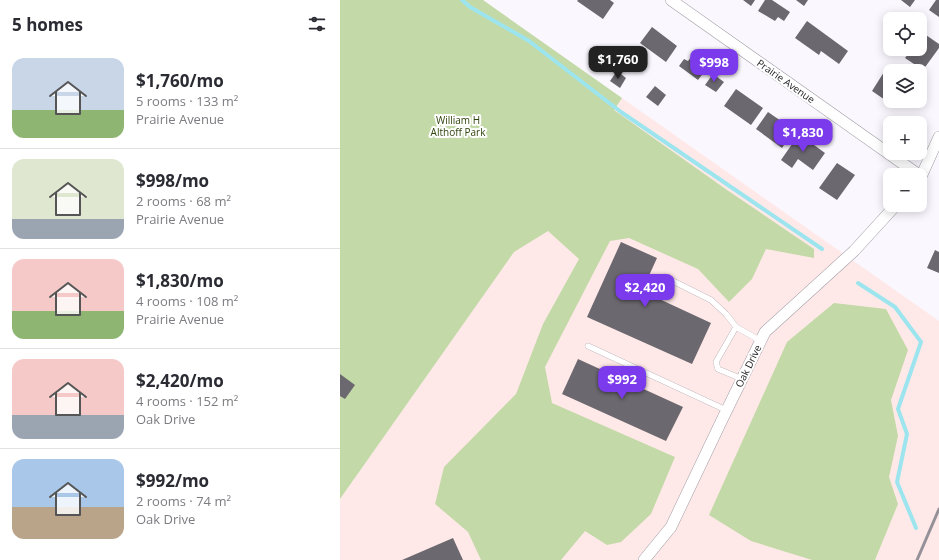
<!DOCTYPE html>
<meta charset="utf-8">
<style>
:root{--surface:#fff;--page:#f7f7f7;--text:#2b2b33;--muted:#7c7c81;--line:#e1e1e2;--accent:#7c3aed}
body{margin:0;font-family:"Open Sans",sans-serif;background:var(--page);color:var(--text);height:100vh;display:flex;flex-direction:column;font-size:15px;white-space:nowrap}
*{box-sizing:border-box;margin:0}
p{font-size:13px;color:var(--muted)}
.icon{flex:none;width:22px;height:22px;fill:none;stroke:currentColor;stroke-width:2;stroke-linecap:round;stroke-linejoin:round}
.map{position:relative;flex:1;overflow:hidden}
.sheet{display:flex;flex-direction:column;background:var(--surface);width:340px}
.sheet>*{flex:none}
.controls{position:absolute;left:543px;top:12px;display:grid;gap:8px}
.controls a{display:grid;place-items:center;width:44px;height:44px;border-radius:8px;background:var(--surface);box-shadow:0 2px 10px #0003;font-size:20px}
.price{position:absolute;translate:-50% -34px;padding:0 9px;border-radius:8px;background:var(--accent);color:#fff;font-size:13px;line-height:26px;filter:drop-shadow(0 1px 2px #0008)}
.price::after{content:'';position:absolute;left:50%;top:24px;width:12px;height:9px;margin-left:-6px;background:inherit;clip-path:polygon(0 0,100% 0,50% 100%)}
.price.on{background:#222;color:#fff}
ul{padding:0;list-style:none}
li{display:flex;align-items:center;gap:12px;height:100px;padding:0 12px}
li+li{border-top:1px solid var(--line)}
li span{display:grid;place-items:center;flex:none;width:112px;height:80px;border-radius:12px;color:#555}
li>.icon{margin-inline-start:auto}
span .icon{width:48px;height:48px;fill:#fffc;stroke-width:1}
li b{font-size:17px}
h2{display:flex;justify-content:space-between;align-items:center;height:48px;padding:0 12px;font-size:17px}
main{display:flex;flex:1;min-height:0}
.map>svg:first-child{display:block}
</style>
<main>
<section class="sheet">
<h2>5 homes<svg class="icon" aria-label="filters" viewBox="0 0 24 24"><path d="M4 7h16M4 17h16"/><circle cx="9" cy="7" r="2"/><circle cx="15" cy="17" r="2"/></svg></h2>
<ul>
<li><span style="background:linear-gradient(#c9d6e8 65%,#8fb573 0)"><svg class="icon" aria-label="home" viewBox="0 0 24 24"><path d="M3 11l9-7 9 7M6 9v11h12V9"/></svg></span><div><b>$1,760/mo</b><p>5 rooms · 133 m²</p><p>Prairie Avenue</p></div></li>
<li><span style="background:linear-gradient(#dfe7d0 75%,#9aa5b1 0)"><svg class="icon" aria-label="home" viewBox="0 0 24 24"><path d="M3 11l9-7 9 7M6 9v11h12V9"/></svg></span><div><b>$998/mo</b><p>2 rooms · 68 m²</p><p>Prairie Avenue</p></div></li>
<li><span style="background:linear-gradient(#f6c9c9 65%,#8fb573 0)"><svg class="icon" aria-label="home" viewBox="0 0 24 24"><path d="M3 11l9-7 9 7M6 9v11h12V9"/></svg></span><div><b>$1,830/mo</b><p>4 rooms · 108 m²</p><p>Prairie Avenue</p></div></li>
<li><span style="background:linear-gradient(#f6c9c9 70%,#9aa5b1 0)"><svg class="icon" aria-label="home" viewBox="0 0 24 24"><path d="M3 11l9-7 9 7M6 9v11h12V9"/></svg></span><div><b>$2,420/mo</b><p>4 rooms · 152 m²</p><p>Oak Drive</p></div></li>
<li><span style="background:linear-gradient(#a9c7e8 60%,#b9a48a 0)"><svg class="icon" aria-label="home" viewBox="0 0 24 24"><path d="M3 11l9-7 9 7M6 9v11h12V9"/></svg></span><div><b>$992/mo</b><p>2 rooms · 74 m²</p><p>Oak Drive</p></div></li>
</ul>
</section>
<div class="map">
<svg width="599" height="560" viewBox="0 0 599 560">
<rect width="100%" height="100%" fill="#faf7fe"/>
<!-- industrial -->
<path fill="#ffe9e8" d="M282,98L599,321V560H0V499Z"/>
<!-- green -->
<path fill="#c3d9a7" d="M0,0H143L282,98L274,110L387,190L474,249V258L426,249L412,279L389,302L358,269L289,238L270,241L205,367L212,403L335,457L311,514L281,542L267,545L245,531L221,560H141L128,532L95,504L104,467L176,394L203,324L239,259L208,231L174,252L0,499Z
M494,303L546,309L568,350L551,400L558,436L549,477L558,504L535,560H472L411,541L369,515L447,342Z"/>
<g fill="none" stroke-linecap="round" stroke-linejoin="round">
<!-- stream -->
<path stroke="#9de5ee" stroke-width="4" d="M122,0L130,7L189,41L281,112L482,249
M518,283L555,307L581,342L558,409L567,434L557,482L576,528"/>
</g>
<!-- building -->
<path fill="#6b686f" d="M238,0H270L274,3L263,19L237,1Z
M403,0H415L411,6Z
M425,0H432L450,12L444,21L438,17L435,21L418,11Z
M456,0H468L464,6Z
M561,0H575L570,7Z
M596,0H599V17L589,10Z
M467,21L508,51L499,64L481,51L479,55L455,38Z
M312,27L337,46L326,62L300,43Z
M583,33L599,44V48L583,70L565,58L572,49H580V37Z
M352,56L368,67L358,80L339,66L344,59L348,61Z
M277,71L286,78L280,88L270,81Z
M544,72L550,75V101H553L551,104L532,91Z
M373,74L384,82L376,92L365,85Z
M315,86L326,95L318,106L306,97Z
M396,89L423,108L411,125L384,106Z
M560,101H575L570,108Z
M428,112L454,130L442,148L416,129Z
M459,134L485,153L473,170L458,159L452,168L441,160Z
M497,163L515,175L497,200L479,188Z
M281,242L317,258L302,291L371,323L352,364L247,317Z
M595,250L599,252V273L587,268Z
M238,359L343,407L326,441L222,394Z
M0,374L15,385L5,399L0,396Z
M113,538L123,560H62Z"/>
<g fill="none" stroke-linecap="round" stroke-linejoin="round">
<defs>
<path id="service" d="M325,277L371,300L386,314L396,327L421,341
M396,327L376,362L378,369L402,379
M248,346L386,410"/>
<path id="minor" d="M331,0L579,175
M580,179L599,137
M304,560L331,527L380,424L425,332L514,251L556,205"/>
</defs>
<!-- service casing -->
<use href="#service" stroke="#a19da5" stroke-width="6"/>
<!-- minor casing -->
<use href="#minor" stroke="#a19da5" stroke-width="12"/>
<!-- service -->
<use href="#service" stroke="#fff" stroke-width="5.5"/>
<!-- minor -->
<use href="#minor" stroke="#fff" stroke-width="11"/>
<!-- rail -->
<path stroke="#949298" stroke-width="3" d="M577,560L599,509"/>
</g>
<g text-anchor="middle" stroke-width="4" stroke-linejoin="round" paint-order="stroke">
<!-- street labels -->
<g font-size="10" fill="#1d1c1f" stroke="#fff">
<text transform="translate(446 81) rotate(35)" y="4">Prairie Avenue</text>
<text transform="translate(408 366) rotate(-64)" y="4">Oak Drive</text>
</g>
<!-- park labels -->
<g font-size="10" fill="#2f430b" stroke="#fff">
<text x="118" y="124">William H<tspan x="118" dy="12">Althoff Park</tspan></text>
</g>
</g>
</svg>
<div class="controls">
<a><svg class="icon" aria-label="locate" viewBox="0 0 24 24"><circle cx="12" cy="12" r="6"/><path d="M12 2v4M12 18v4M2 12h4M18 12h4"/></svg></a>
<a><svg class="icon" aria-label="layers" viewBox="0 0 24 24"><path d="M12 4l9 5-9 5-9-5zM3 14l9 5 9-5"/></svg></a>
<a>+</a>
<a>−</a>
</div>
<b class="price on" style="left:278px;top:80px">$1,760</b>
<b class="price" style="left:374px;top:83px">$998</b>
<b class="price" style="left:463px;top:153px">$1,830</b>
<b class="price" style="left:305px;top:308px">$2,420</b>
<b class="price" style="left:282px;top:400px">$992</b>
</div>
</main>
